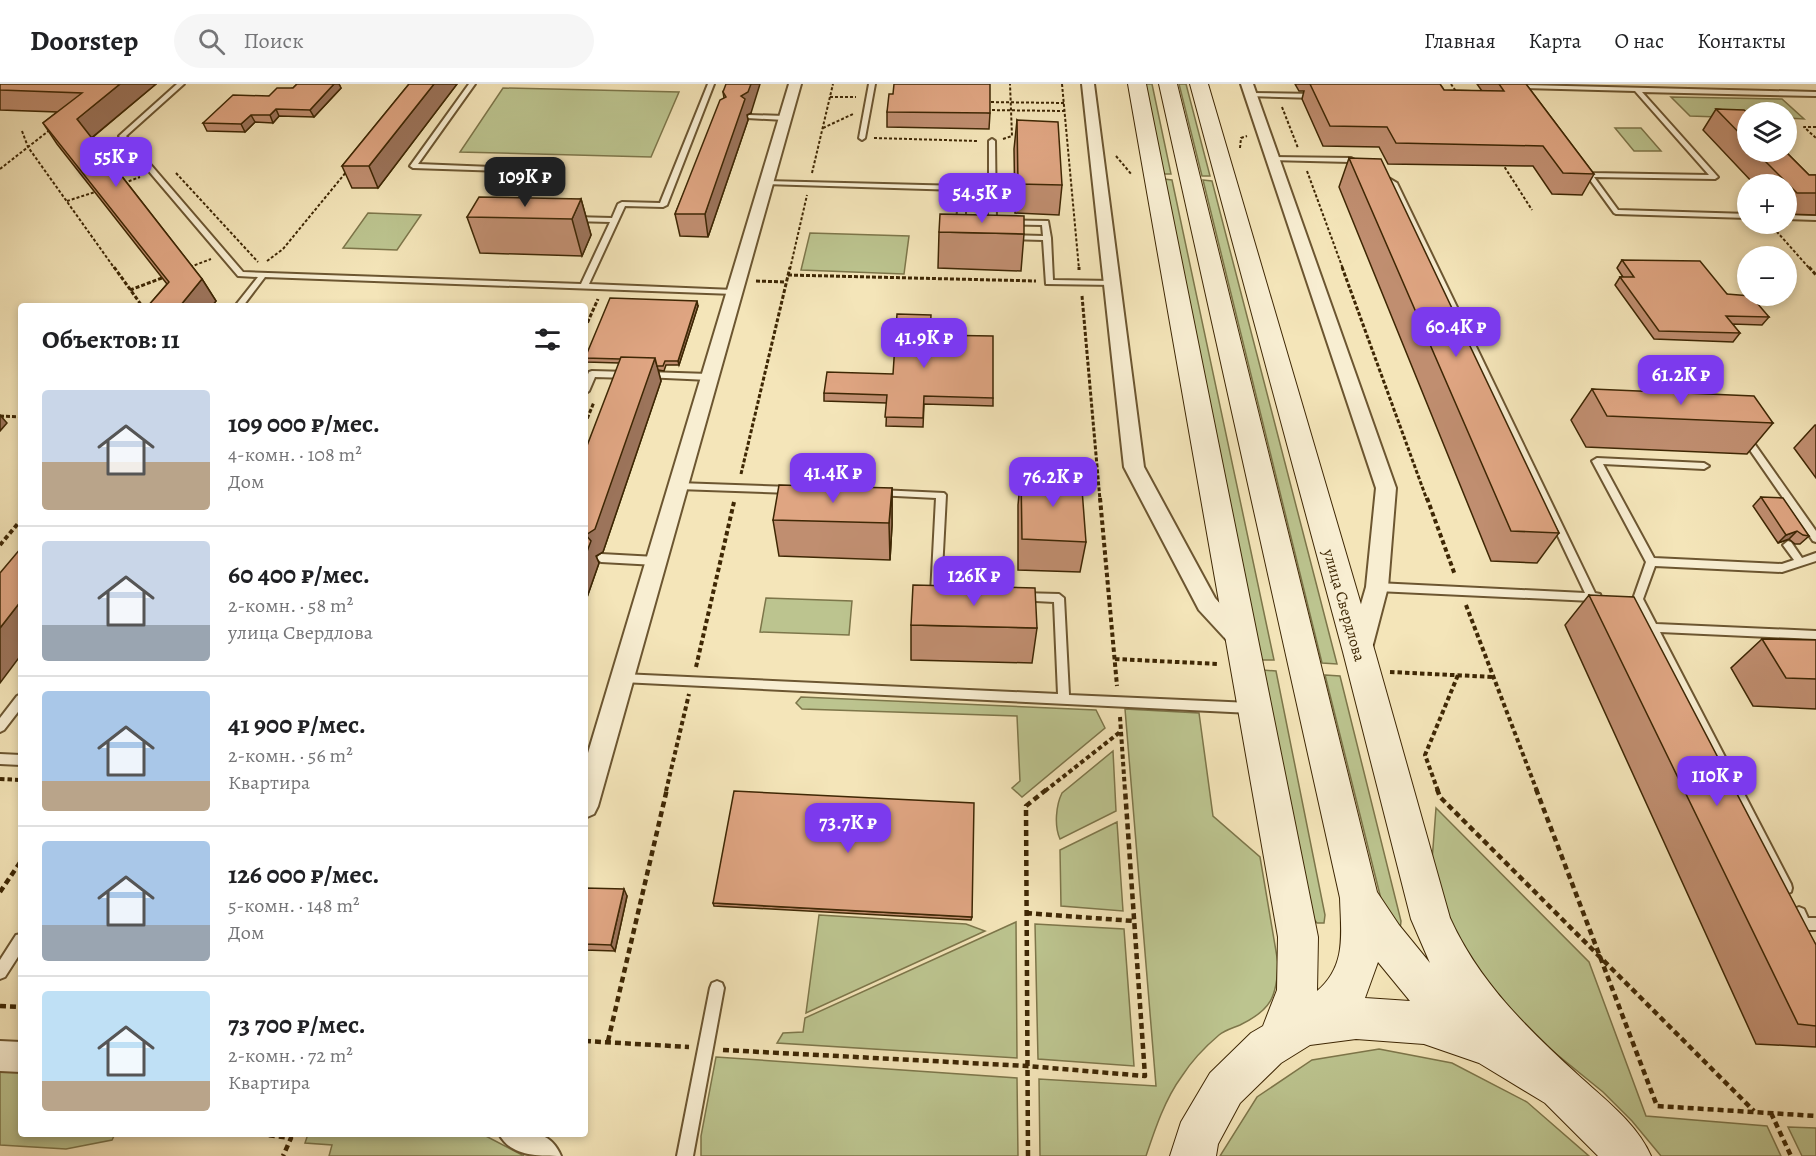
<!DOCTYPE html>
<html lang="ru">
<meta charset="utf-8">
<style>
:root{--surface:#fff;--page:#f6f6f6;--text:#202124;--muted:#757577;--line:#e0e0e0;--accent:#7c3aed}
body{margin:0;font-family:Alegreya,serif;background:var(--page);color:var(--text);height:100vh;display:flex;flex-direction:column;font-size:22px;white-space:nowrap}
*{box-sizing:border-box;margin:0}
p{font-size:20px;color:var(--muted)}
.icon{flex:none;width:33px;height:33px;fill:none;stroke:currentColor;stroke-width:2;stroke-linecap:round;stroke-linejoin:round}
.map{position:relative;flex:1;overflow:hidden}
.details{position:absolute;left:18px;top:219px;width:570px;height:834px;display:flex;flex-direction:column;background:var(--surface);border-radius:6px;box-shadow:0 3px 9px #0003}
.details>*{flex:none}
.tools{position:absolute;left:1737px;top:18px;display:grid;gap:12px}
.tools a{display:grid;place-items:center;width:60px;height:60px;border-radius:50%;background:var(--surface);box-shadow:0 3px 9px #0003;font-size:30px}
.price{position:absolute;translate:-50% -51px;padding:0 14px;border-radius:12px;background:var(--accent);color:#fff;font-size:20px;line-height:39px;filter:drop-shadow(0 2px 3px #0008)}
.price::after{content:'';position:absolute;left:50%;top:36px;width:18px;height:14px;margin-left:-9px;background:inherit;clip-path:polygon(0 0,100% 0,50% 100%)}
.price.selected{background:#222;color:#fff}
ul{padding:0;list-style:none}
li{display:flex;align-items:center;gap:18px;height:150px;padding:0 24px}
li+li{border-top:2px solid var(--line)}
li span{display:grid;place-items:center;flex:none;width:168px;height:120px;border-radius:6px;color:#555}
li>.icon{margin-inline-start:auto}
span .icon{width:72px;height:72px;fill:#fffc;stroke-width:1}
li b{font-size:26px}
h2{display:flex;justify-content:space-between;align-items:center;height:72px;padding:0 24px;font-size:26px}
header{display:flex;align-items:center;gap:36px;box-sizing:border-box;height:84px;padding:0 30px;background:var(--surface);border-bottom:2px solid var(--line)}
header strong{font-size:28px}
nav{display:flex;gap:33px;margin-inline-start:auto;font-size:21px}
.search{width:420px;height:54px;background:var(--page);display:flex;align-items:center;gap:15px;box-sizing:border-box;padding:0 21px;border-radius:33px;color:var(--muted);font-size:22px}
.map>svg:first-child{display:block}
</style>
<header>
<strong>Doorstep</strong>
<div class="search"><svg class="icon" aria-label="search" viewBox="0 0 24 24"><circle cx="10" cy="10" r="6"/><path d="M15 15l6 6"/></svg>Поиск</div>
<nav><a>Главная</a><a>Карта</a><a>О нас</a><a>Контакты</a></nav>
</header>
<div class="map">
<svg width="1816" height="1072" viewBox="0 0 1816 1072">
<rect width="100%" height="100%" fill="#f4e5b9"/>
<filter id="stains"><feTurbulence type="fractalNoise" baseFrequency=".00333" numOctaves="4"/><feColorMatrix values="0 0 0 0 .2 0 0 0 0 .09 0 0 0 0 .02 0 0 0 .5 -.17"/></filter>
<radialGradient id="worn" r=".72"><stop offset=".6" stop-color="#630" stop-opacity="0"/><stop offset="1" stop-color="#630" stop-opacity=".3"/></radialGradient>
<!-- green -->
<path fill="#bcc48f" stroke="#7d764a" stroke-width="1.5" d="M1144,0H1152L1171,90H1162Z
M1179,0H1186L1210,92H1202Z
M503,4L679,8L651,73L460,68Z
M1671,13L1782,15L1804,35L1787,34L1786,28H1748L1747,34L1690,32Z
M1615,44H1641L1661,67H1634Z
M1164,95L1172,96L1274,576H1261Z
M1203,96L1212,97L1337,580L1322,579Z
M368,129L421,131L397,166L343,164Z
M810,149L909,152L904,190L801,186Z
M766,514L852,517L849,551L760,548Z
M1262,586L1276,587L1325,831L1324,839H1317L1313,834Z
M1325,591L1340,592L1401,837L1400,846L1386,835Z
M801,613L1096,626L1105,644L1022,713L1012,704L1020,697L1017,632L802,625L796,619Z
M1125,625L1199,629L1213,732L1260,773L1278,879C1277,913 1271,926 1240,941C1233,944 1225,946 1219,951C1206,962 1191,978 1182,992C1165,1015 1155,1045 1146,1072H1040L1039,995L1156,1002Z
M1113,667L1116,727L1060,755C1054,742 1056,721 1062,709Z
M1436,724L1589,878L1646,1032L1767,1042L1781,1072H1661L1632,1037L1603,1008L1507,930L1468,888L1431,790Z
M1117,738L1123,827L1061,822L1060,766Z
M819,831L966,840L985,847L806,929Z
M1016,838L1017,974L777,959L783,949L803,948L805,934Z
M1035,840L1124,845L1134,982L1038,975Z
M1379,965L1452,979L1527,1018L1589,1072H1220L1257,1013L1312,976Z
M716,973L1017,994L1018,1072H701V1052Z
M0,983L21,984V1050H115L112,1056L66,1065L0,1061Z
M1788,1043L1816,1044V1072H1802Z
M308,1050H482L524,1072H329L332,1061L305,1059Z"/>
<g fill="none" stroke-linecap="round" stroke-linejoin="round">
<defs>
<path id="service" d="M177,0H184L126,52L243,188L581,200L610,138L573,137L569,135L573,133L612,134L618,120L622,118L660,119L708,0H714L667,121L663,123L625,122L589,200L734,206L738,208L734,210L265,193L243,222H235L258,193L238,192L119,52Z
M469,0H475L418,80L543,85L544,86L520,126L514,125L537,88L413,84L410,82Z
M869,0H875L865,54L862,56L859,54Z
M1525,1L1816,8V12L1642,8L1718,93L1715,95L1594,93L1618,126L1748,130V134L1616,130L1614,129L1580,82L1581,81H1585L1591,89L1709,91L1635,7L1523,4V2Z
M1250,9L1316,10L1319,12L1316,14L1248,12V10Z
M749,31L785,32L788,34L785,36L747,34L746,33Z
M992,55L995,57L996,136L1048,137L1051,154L1053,196L1112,197L1116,199L1115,201L1046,200L1043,156L1010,155L1006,153L1010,151L1043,152L1042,141L989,140V57Z
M1272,73L1351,74L1364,81L1361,83L1350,78L1270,76L1269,75Z
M1380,89L1397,99L1595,509L1600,510L1601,513L1600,516L1592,517L1377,507L1372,503L1377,499L1585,509L1391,100L1378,92V90Z
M766,97L962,102L965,104V143L961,145L957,143L959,106L764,100V98Z
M1786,131L1816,132V136L1786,135Z
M592,287L628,288L632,291L628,294L595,293L589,307L585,310V297L589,288Z
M647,288L709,290L713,293L709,296L644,293V289Z
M1746,351L1749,352L1816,447V458L1813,457L1743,356L1742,354L1743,352Z
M1597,374L1704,379L1709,382L1704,385L1603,380L1654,474L1782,480L1794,476L1783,461L1788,457L1791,458L1802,474L1816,469V477L1782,488L1655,482L1643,515L1656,540L1816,547V555L1660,548L1791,800L1792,804L1791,808L1786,810L1781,808L1633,515L1646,478L1592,377Z
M678,399L791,403L796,406L791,409L678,405L673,402Z
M879,406L944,409L946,411L941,506L945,510L944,513L936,514L931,510L936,414L876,411L874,409L876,407Z
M601,470L656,473L661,477L656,481L601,478L596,474Z
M1021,509L1059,510L1064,514L1069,611L1251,619L1255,621L1257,624L1255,627L1251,629L622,598L618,597L617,594L618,591L622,590L1058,610L1054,518L1017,516L1016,513L1017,510Z
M21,610V624L4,646L0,648V634L17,612Z
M0,670L21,671V681L0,680Z
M1799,823L1804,825L1808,834H1816V846H1804L1799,844L1793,829L1794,825Z
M21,850V868L5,893L0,895V876L16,851Z
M717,897L722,899L724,904L693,1072H677L710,904L712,899Z"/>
<path id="minor" d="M789,0H801L598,722L594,730L585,734V679Z
M1082,0H1094L1144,383L1215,514L1250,552L1253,558L1250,564L1242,567L1234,564L1199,526L1124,383Z
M1241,0H1253L1396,404L1388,503L1371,568L1367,575L1359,577L1351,575L1347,568L1366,503L1376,404Z
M0,957L21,958V988L0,987Z
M499,1050C526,1050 549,1043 561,1072C535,1072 511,1072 499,1050Z"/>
<path id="secondary" d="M1128,0H1146L1318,853L1317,907C1347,882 1341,849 1340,814L1159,0H1177L1377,808L1399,841L1430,879L1411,835L1343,568L1190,0H1208L1375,568L1450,834C1479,898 1526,943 1577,990C1603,1014 1637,1039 1651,1072H1598L1545,1019L1479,979L1424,960L1356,955L1310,961L1281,979L1240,1019L1218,1060L1216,1072H1170L1181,1038L1210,989L1251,949L1263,942L1277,906L1278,853ZM1378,878L1410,917L1365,914Z"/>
</defs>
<!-- service casing -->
<use href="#service" stroke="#6c5631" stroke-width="4"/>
<!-- minor casing -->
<use href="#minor" stroke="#6c5631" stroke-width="4"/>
<!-- secondary casing -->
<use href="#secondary" stroke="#3e2704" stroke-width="2"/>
<!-- path-far3 -->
<path stroke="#3e2704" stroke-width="2" stroke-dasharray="3 2" stroke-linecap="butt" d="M1062,0L1079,185
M1451,0L1457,9
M830,13H856
M986,18L1064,19
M1282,23L1298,64
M987,26L1064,27
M1816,43H1804L1816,54
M823,44L853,30
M22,47L28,63L115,185
M874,54L978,57
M1003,55L1012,52L1010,0
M1240,64L1241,54L1247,52
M1116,72L1132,91
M1502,79L1532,126
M0,85L51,45
M1307,87L1343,185
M176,89L258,178
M812,89L833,0
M124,99L140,93
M67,117L95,108
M1770,140L1810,185
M267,177L283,165L347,87
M190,183L211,175
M790,185L807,111"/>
<!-- path-far2 -->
<path stroke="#3e2704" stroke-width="3" stroke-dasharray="4 2" stroke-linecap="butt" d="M114,183L142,222
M1079,183V186
M1342,183L1427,416
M1809,183L1816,191
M788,191L1036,197
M756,197L786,198
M130,206L162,194
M1082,212L1100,416
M585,244L598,215
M0,332L21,333
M585,340L594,318
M741,390L790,183"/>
<!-- path-far1 -->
<path stroke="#3e2704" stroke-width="4" stroke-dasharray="4.5 3" stroke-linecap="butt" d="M1100,414L1117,602
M1427,414L1455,491
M0,461L21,436
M1466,521L1537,707
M1115,575L1219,580
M696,583L734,418
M1390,588L1494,593
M1120,633L1125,707
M0,695L21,696
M666,707L689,610
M1045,707L1120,648
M1438,707L1425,671L1458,591"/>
<!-- path -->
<path stroke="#3e2704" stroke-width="4.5" stroke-dasharray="6 4" stroke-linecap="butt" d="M1437,705L1440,713L1754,1027
M1536,705L1657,1022L1816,1032
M0,808L21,777
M1026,829L1134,837
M0,922L21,923
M585,957L689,963
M608,957L667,705
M723,966L1027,982L1145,992L1125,705
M1771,1029L1791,1072
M259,1050L291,1054L283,1072
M1028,1072L1026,722L1047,705"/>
<!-- service -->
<use href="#service" fill="#f8eed2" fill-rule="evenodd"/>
<!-- minor -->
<use href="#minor" fill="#f8eed2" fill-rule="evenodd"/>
<!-- secondary -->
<use href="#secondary" fill="#f8eed2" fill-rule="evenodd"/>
</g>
<!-- wall -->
<path fill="#c08e70" stroke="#3e2704" stroke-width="1.5" d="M0,0H156L92,54L202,195L216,217L212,222H148L167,200L57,60L43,39L57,28L0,26Z
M297,0H339L341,4L314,33L279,32L273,39L255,38L245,48L207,47L203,39L269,12L293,4Z
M409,0H457L378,104H352L342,82Z
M1295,0H1440L1444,6L1482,7L1477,0H1526L1594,90L1582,111L1552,110L1533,82L1388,80L1379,63L1323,62L1302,15L1304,7H1299Z
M723,8L751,29L747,31L748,36L708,153L680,152L675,130L724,14Z
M893,10L990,29L989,45L887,43V28Z
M1716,25L1748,29V68H1786L1809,91H1816V131L1786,130V100H1754L1703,46Z
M1017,36L1062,101L1059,131L1015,129L1014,65Z
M1349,74L1559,449L1537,479L1491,477L1339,103Z
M581,115L591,151L582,172L480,169L467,133Z
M939,148L1024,150L1021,187L938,184Z
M1622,176L1727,210L1769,233L1762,241L1732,240L1740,249L1733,258L1654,255L1615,201L1620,193H1623L1617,184Z
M698,222L679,281H666L664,287L658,286L661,297L603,468L596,472L599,479L585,519L619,279L586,278L585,272Z
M930,251L993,314V322L924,320L923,343L886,342L887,319L824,317V309L893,290Z
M1592,305L1773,339L1747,370L1586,363L1571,336Z
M1815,341H1816V394L1794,364Z
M1021,390L1086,458L1080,488L1018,486V421Z
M892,404V441L890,476L779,472L773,436Z
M1761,413L1809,452L1800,460H1795L1789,455L1778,459L1753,422Z
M1589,511L1816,861V963L1756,960L1565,541Z
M911,541L1037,544L1032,579L911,576Z
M1762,555L1816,556V625L1753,622L1731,584Z
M585,804L627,812L615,867L585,866Z
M713,819L972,833L971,836L714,822Z"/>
<!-- shaded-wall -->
<path fill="#9c745b" stroke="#3e2704" stroke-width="1.5" d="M120,0H156L90,55L77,35Z
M334,0H339L341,4L314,33L310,26Z
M434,0H457L378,104L369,82Z
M751,0H760L751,29L747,31L748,36L708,153L705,130L741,12Z
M276,25L279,32L273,39L270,31Z
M251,31L255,38L245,48L241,40Z
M581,115L591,151L582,172L572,135Z
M202,195L216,217L212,222H180Z
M697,217L698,222L679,281L678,277Z
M655,274L661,297L603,468L596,472L599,479L585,519L586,451Z
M0,331L7,339L0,347Z
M892,404V441L890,476L889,439Z
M1797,447L1789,455L1778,459L1786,451Z
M21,517V571L0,599V544Z
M624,805L627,812L615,867L611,861Z"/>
<!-- building -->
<path fill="#dfa582" stroke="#3e2704" stroke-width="1.5" d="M0,0H120L77,35L202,195L180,222H148L169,198L43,39L82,9L0,6Z
M297,0H334L310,26L276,25L270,31H251L241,40L203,39L233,11L269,12L277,4H293Z
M409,0H434L369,82H342Z
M726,0H751L748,8L741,12L745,15L705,130H675L720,16L726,13L723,8Z
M894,0H990V29L887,28L889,10H893Z
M1310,0H1440L1444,6L1504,7L1499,0H1526L1594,90L1563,89L1543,62L1396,59L1387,43L1330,42Z
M1716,25L1744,26L1748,29V58Z
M1017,36L1058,38L1062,101L1018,100Z
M1756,68H1786L1809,91H1816V109H1797Z
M1349,74L1381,75L1559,449L1511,447Z
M479,113L581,115L572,135L467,133Z
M940,130L1024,132V150L939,148Z
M1622,176L1700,177L1727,210L1751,212L1769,233L1726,232L1740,249L1659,247L1620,193H1634Z
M610,214L697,217L678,277H665L663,282H657L655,274L621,273L620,275L585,274Z
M897,230L931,231L930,251L993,252V314L924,312L923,334L885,333L887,311L824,309L827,288L893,290Z
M621,273L655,274L595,445L586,451L591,457L585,473V367Z
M1592,305L1754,312L1773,339L1607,332Z
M1021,390L1081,392L1086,458L1022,455Z
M779,401L892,404L889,439L773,436Z
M1761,413L1783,414L1809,452L1803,451L1797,447L1786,451Z
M21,464V517L0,544V489Z
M913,501L1035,504L1037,544L911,541Z
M1589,511L1634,513L1816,861V942L1798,940Z
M1762,555L1816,556V595L1786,594Z
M734,707L974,719L972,833L713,819Z
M585,804L624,805L611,861L585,860Z"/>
<g text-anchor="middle" stroke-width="4.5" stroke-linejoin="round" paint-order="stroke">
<!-- street labels -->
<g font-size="16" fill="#3e2704" stroke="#f8eed2">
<text transform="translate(1345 521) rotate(74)" y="6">улица Свердлова</text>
</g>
</g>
<rect width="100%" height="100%" filter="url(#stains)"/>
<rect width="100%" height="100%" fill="url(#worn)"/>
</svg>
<div class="tools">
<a><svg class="icon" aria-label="layers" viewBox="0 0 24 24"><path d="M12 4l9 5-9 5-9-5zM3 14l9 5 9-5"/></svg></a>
<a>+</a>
<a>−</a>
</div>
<b class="price" style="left:116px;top:104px">55K ₽</b>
<b class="price selected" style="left:525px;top:124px">109K ₽</b>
<b class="price" style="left:982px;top:140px">54.5K ₽</b>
<b class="price" style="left:1456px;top:274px">60.4K ₽</b>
<b class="price" style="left:924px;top:285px">41.9K ₽</b>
<b class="price" style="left:1681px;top:322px">61.2K ₽</b>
<b class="price" style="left:833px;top:420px">41.4K ₽</b>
<b class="price" style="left:1053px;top:424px">76.2K ₽</b>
<b class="price" style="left:974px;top:523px">126K ₽</b>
<b class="price" style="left:1717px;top:723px">110K ₽</b>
<b class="price" style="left:848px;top:770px">73.7K ₽</b>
<section class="details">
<h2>Объектов: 11<svg class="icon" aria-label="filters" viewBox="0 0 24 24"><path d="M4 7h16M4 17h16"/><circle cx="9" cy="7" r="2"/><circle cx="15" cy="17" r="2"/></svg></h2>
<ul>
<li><span style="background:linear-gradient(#c9d6e8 60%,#b9a48a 0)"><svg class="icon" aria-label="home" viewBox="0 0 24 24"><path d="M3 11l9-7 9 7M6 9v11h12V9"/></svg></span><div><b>109 000 ₽/мес.</b><p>4-комн. · 108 m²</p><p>Дом</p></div></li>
<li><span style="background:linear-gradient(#c9d6e8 70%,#9aa5b1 0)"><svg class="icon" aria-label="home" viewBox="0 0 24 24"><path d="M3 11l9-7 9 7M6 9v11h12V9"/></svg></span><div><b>60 400 ₽/мес.</b><p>2-комн. · 58 m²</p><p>улица Свердлова</p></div></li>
<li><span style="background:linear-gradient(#a9c7e8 75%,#b9a48a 0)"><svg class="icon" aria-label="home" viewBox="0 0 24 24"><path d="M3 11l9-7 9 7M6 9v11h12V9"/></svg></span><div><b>41 900 ₽/мес.</b><p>2-комн. · 56 m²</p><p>Квартира</p></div></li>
<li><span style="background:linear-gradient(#a9c7e8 70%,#9aa5b1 0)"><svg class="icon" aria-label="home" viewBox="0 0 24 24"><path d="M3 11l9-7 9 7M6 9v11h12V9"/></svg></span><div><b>126 000 ₽/мес.</b><p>5-комн. · 148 m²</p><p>Дом</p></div></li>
<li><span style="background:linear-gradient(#bfe0f5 75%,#b9a48a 0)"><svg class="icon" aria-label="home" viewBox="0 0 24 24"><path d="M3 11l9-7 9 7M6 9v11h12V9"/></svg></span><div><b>73 700 ₽/мес.</b><p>2-комн. · 72 m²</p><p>Квартира</p></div></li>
</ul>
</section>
</div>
